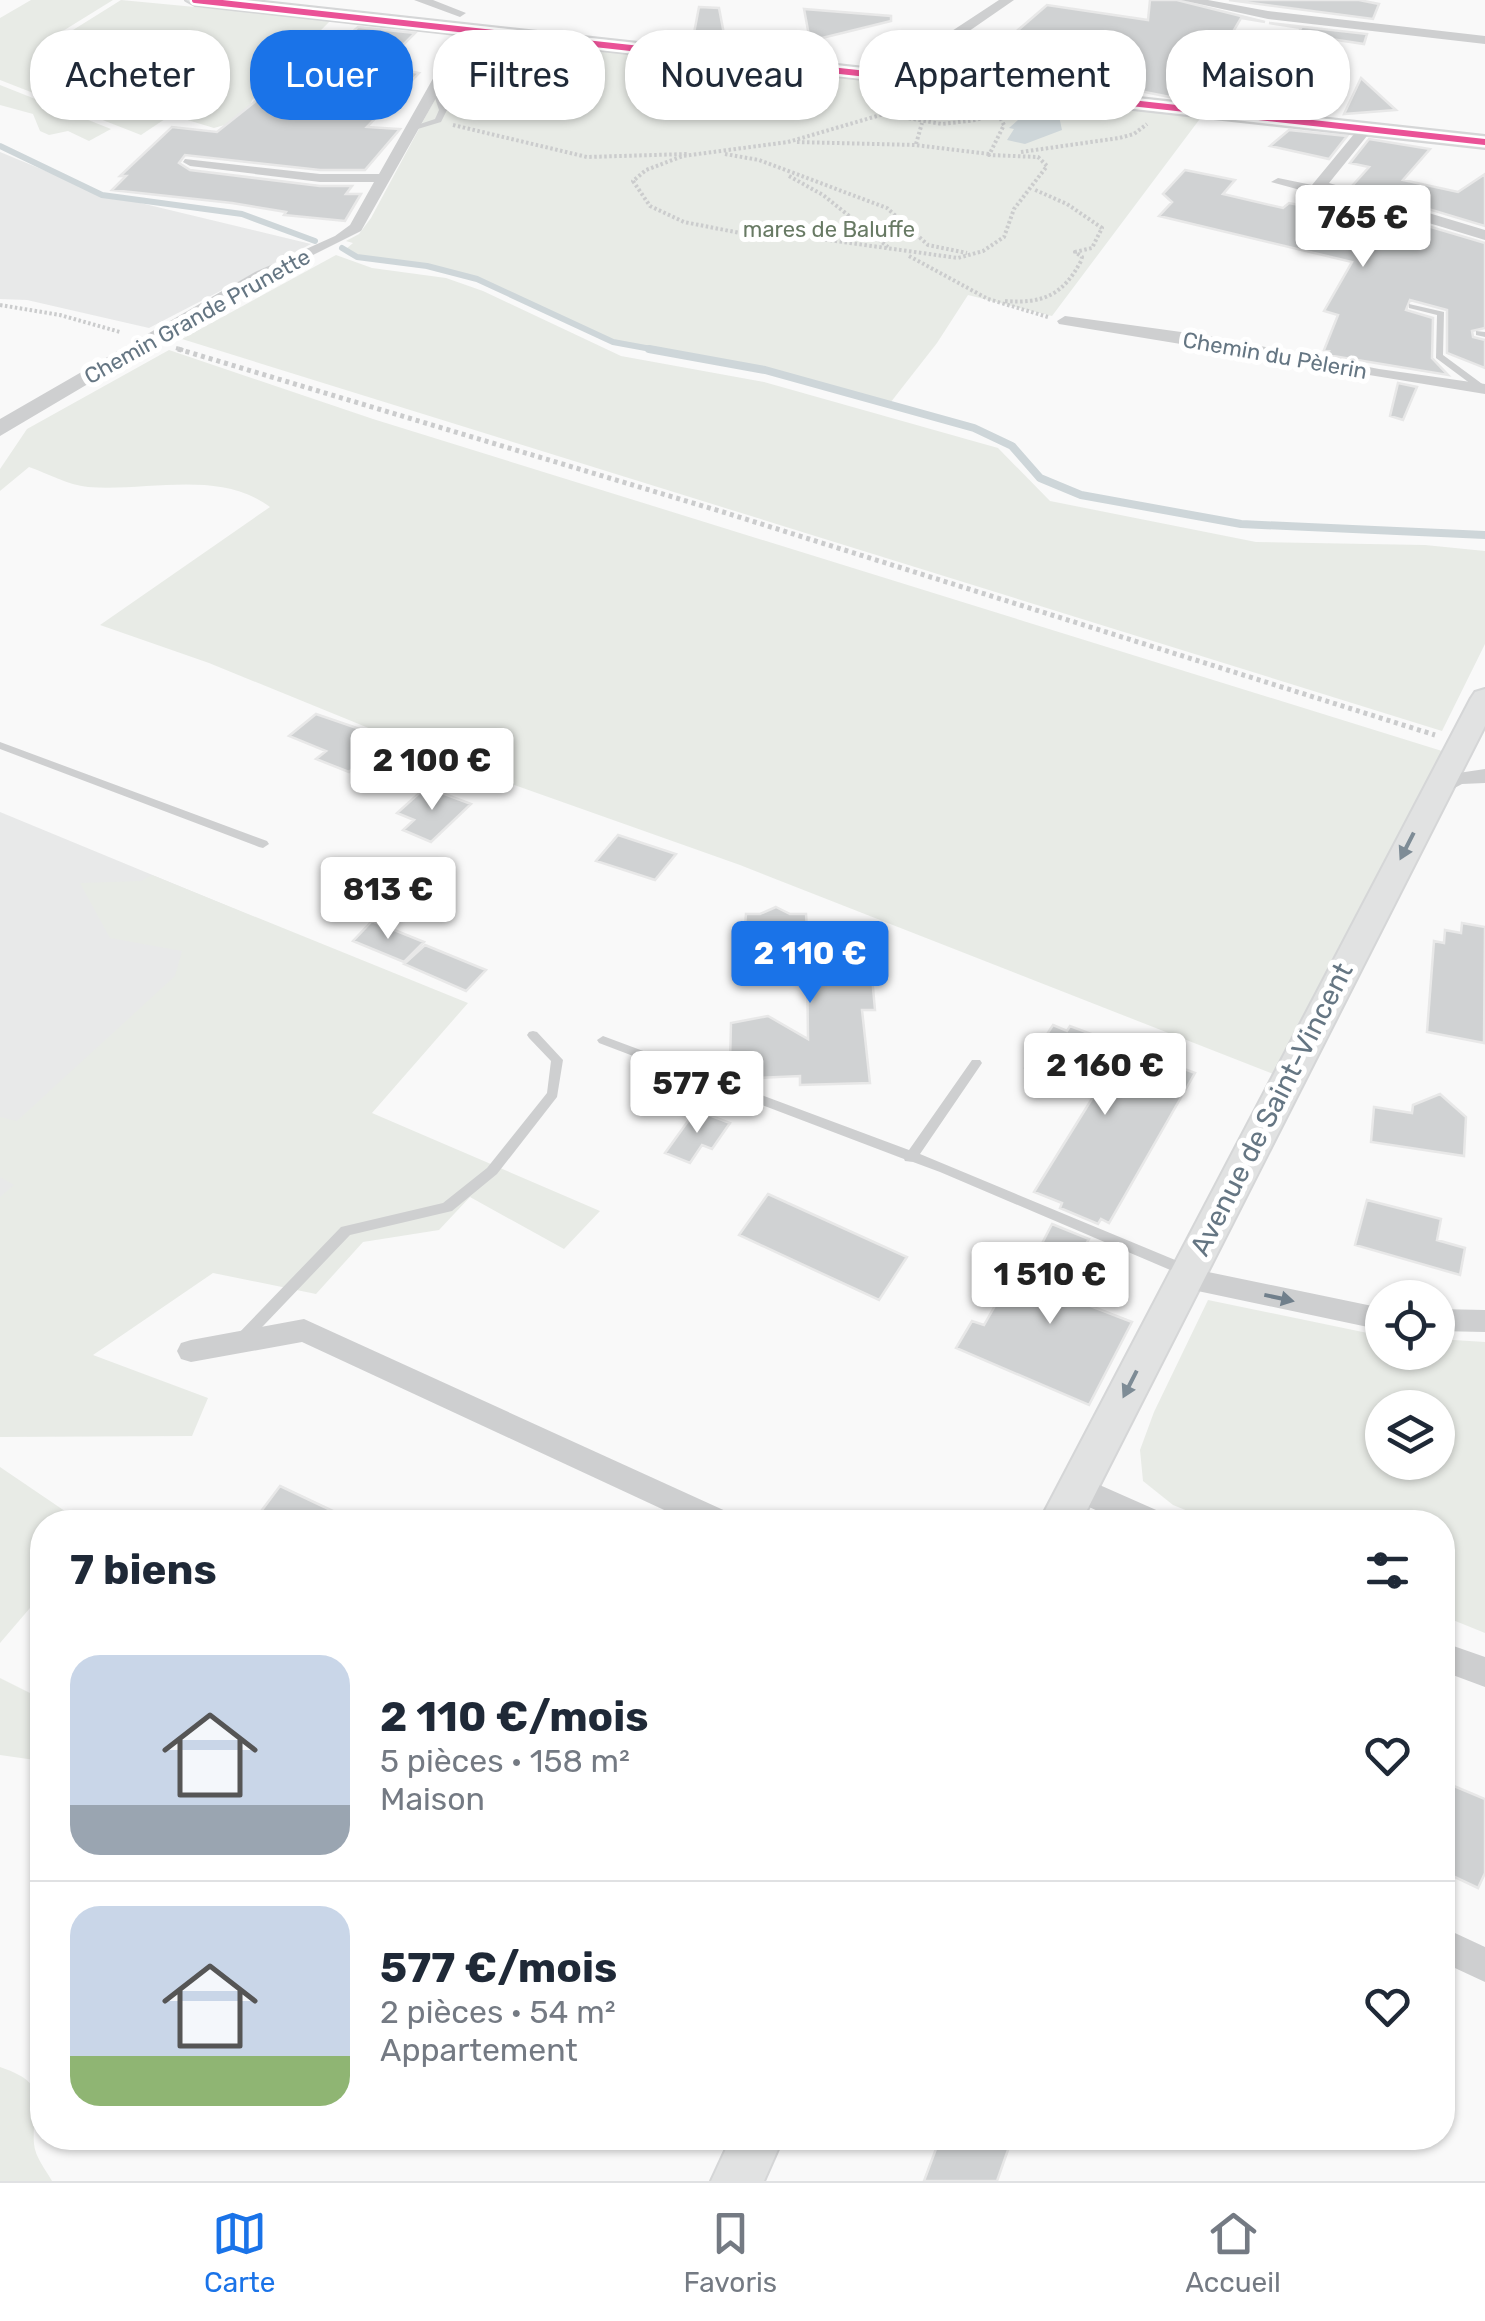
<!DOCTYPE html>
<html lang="fr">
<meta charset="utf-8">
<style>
:root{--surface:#fff;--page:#f2f2f3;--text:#1f2937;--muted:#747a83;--line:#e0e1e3;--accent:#1a73e8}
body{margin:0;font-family:Rubik,sans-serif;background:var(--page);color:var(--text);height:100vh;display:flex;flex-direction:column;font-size:38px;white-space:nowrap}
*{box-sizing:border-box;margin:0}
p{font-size:32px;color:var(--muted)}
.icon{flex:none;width:55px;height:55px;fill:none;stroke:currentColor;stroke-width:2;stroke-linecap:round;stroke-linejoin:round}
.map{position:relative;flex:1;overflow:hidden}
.sheet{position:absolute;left:30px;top:1510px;width:1425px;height:640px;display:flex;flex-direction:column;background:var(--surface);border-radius:40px;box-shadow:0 2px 8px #0004}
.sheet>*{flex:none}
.guide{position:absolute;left:30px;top:30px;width:1425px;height:90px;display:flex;gap:20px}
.tools{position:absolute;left:1365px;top:1280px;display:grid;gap:20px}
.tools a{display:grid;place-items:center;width:90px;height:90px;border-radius:50%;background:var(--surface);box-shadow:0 2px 8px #0004;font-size:50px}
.price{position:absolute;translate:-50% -85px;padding:0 22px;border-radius:10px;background:#fff;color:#222;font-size:32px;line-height:65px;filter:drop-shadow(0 2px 5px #0008)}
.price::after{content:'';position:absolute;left:50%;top:60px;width:30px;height:22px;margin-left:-15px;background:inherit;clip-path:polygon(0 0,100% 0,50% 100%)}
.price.active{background:var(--accent);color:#fff}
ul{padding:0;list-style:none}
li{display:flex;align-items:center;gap:30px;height:250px;padding:0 40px}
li+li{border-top:2px solid var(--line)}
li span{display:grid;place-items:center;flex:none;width:280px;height:200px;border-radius:30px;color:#555}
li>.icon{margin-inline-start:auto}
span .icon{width:120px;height:120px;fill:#fffc;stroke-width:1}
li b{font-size:42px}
h2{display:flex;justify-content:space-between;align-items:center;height:120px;padding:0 40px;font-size:42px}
.chip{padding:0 35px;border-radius:40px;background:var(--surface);box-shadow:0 2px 8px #0004;font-size:35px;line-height:90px}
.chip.active{background:var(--accent);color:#fff}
.tabs{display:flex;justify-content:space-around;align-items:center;height:140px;border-top:2px solid var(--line);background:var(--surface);font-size:28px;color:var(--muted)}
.tabs a{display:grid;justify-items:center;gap:5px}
.tabs .active{color:var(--accent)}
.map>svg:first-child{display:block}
</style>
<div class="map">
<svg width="1485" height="2181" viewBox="0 0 1485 2181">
<rect width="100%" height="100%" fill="#f9f9f9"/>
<!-- built -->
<path fill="#e8e9e9" d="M0,152L99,193L311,244L149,328L27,300L0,299Z
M0,812L293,933L0,1299Z"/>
<!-- green -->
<path fill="#e8ebe6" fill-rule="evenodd" d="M31,0H113L37,47L41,50L121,0L331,20L252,100L246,119L214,128L171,115L141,135L0,80V18Z
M470,34L1202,116L1052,316L968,295L937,343L887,407L834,387L765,370L613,342L477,279L427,266L357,257L346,249L353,243L346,241L359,234L371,218Z
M0,85L111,129L89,141L68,131L49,135L40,131L33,114L0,105Z
M336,255L372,268L446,278L483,291L621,356L764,382L998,448L1050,501L1256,542L1425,545L1485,551V644L1442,731L182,339Z
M169,350L373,419L1442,751L1273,1074L740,865L469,769L209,663L100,625L270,507C220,469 146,492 88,487C68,485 47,473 29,467L0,491V469L27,429Z
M152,875L468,1003L372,1113L600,1211L564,1249L470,1197L439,1230L363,1242L316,1294L213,1273L93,1355L208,1398L192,1436L0,1437V1197L14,1185L0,1177V1117L17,1121L175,976L182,951L110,938L80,883L141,881Z
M1208,1300L1382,1336V1352H1438V1339L1485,1342V1633L1443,1616L1442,1522H1215L1173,1505L1143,1481L1140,1450L1154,1412ZM1382,1408H1438V1462H1382Z
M0,1467L81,1522H42V1594L0,1643Z
M0,1678L42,1699V1761L0,1755Z
M0,2067C53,2085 31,2101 34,2144C35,2157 46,2170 52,2181H0Z"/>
<!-- water -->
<path fill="#ced6d9" d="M1046,114L1059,116L1062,130L1025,144L1007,140L1014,129L1009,128L1018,120Z"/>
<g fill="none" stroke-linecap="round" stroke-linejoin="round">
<!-- stream-far1 -->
<path stroke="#ced6d9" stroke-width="6" d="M0,146L102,195L242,214L315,241
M342,248L357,257L427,266L477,279L613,342L662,351"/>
<!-- stream -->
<path stroke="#ced6d9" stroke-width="8" d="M649,349L765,370L974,428L1012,446L1040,478L1081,495L1241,524L1485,535"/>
</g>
<!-- building -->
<path fill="#d0d2d3" stroke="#e8e8e8" stroke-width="2.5" d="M1150,0H1177L1265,22L1241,18L1217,59L1219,48L1208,46L1201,55L1202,61L1175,98L1125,88L1121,92L1108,91L1018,73L1010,80L959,74L989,48L996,49L1047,5L1148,20Z
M1229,0H1359L1379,4L1373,19Z
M699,7L719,8L724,34L694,33Z
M804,9L891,16V21L810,41Z
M1269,23L1367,34L1364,44L1298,34L1301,28Z
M358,27L415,33L382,66L419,73L367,127L400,129L365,170H320L185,155L179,163L190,170L320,186H352L346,194H361L345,221L284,215L286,212L232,203L112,190L126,176H120L172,127L217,132L312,56L324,57Z
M1361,78L1396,110L1344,114Z
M1205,79L1251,85L1287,90L1281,110L1189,100Z
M1289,130L1347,136L1329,159L1270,146Z
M1369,139L1430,149L1403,180L1458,192L1485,174V226L1352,186L1369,167L1350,163Z
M1185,170L1235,180L1223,194L1283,208L1289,203L1330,211L1340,200L1485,243V328L1472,331L1473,337L1485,340V368L1447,353V310L1410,300L1406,310L1433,318L1432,358L1448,375L1327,355L1329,351L1324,350L1338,315L1324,311L1352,262L1159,216L1172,202L1163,194Z
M1398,383L1417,387L1403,420L1390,416Z
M316,714L386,738L349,772L316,759L326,751L289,736Z
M426,787L471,804L431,842L403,830L414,820L397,813Z
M618,835L676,854L655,880L596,861Z
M776,907L790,914H806L808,943L838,937L853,943H869L875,1010H862L870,1083L800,1085V1076L758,1078L757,1061L730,1062L731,1023L768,1016L808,1039L807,964H769V949H743L746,914H760Z
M372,921L424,942L404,962L353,941Z
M1462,923L1485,927L1484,1043L1427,1032L1434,941L1444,943L1445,930L1461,933Z
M425,945L486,970L466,991L404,964Z
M1053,1025L1067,1031L1070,1026L1195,1073L1109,1223L1101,1219L1098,1224L1060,1208L1062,1203L1034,1192L1093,1097L1025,1068Z
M1440,1094L1466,1117L1464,1156L1371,1142L1374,1107L1412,1113L1413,1105Z
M696,1110L730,1123L712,1149L702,1145L690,1163L665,1153Z
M768,1194L907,1257L879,1300L739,1235Z
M1367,1200L1441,1219L1437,1240L1465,1248L1460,1275L1355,1245Z
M1052,1224L1089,1239L1057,1293L1132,1322L1089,1405L956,1348L972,1321L984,1325L1004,1290L1016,1294Z
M280,1486L356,1522H253Z
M1442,1781L1485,1799V1873L1478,1888L1442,1871Z
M940,2138H991L1009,2147L997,2181H924Z"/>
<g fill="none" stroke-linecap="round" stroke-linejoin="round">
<defs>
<path id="secondary" d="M186,0H246L1485,136V148L195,5Z
M1485,689V726L1081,1522H1039L1471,698L1475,692Z
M731,2138H783L764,2181H711Z"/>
</defs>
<!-- secondary casing -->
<use href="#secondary" stroke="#d5d6d7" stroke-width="4"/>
<!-- path-far1 -->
<path stroke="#cbcccd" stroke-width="4" stroke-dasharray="2.5 2.5" stroke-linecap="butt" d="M998,114L1004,125L989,155L1038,157L1047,166L1014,209L1004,237L983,251L958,258L800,236L740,233L684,222L650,206L633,181L646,170L683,156L788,142L884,114L942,124L976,120L1003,111
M453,125L587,157L687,154
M797,142L915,145L989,154
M916,144L922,123
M1021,152L1119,138L1134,134L1147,124
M725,154L759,160L887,208L928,245L967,253
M789,176L823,195L888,247
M909,256L988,299L1048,317
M1005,301C1043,304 1063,295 1081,261L1082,257L1075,252L1092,248L1102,228L1067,204L1033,189
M0,305L60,315L120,332
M176,348L186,351"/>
<!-- path -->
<path stroke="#cbcccd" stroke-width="5" stroke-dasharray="4 4" stroke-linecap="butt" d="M178,349L723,512L1435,735"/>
<!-- lane -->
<path fill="#cecfd0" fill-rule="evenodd" d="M463,36C488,43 514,42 537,54L538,68C515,88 492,92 463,81L472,43L461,39L460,38ZM479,44L519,50L532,56V67C511,83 493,88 469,79Z
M1211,48L1216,49L1211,57L1214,61L1176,111H1172V109L1207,61L1204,57Z
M432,89H436L447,110L441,122L411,131V127L435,119L439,110Z
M1409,304L1444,312L1443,355L1485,386V390H1479L1436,358L1437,315L1409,308Z
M1476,331L1485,332V337L1476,335Z
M0,742L267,841L269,844L263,848L259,847L0,749Z
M533,1031L537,1032L563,1060L557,1097L497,1174L452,1211L350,1235L246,1344L241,1346L236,1344L234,1340L236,1336L341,1227L443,1203L487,1168L547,1093L551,1061L529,1038L527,1035L529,1032Z
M603,1036L909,1150L972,1060H980L982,1063L980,1066L920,1154L1192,1267L1194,1271L1192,1275L1187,1276L1182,1275L940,1172L913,1162L905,1161L904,1159L599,1043L597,1040Z"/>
<!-- street -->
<path fill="#cecfd0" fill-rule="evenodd" d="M414,0H433L466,13L460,17Z
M999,0H1014L933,56L913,86H903L901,83L923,50Z
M1181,0H1208L1268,11L1485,36V44L1268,19Z
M468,25L475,29L361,231L267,278L0,436V419L255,272L335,236L350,225L374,182H320L190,166L183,162L185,159L320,174H379L461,29Z
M1359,128L1371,131L1329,183L1485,230V240L1323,191L1315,194L1271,182L1278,178L1312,185Z
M1065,316L1203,335L1379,369L1485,384V394L1059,324L1057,321Z
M1485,769V783L1462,784L1436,798L1425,791L1445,775Z
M1184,1267L1382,1308V1330L1174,1286L1170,1278L1174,1270Z
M1438,1309L1485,1310V1332L1438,1331Z
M304,1319L730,1513L734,1522H690L302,1342L191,1362L181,1359L177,1351L181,1343L191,1340Z
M1077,1475L1163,1513L1167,1522H1122L1067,1497L1062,1488L1067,1479Z
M1442,1642L1485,1657V1687L1442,1671Z
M1442,1927L1485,1947V1982L1442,1962Z"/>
<!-- secondary -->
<use href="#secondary" fill="#e1e2e2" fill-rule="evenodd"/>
<defs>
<path id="bus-1" d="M195,0L1485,142"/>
</defs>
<!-- bus-1 casing -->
<use href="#bus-1" stroke="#fff" stroke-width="11"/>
<!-- bus-1 -->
<use href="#bus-1" stroke="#ea5297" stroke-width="6"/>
</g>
<!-- one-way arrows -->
<defs><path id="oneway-solid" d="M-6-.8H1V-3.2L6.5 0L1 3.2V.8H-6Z" transform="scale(2.5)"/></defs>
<g fill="#7e8c96">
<use href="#oneway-solid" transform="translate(1407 846) rotate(117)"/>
<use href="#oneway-solid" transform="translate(1130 1384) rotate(117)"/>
</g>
<use fill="#707f8b" href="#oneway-solid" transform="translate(1279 1298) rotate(12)"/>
<g text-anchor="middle" stroke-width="10" stroke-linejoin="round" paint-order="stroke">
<!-- far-park labels -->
<g font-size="22" fill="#687a64" stroke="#fff">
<text x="829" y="237">mares de Baluffe</text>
</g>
<!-- far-street labels -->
<g font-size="22" fill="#657683" stroke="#fff">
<text transform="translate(197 316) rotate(-29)" y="8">Chemin Grande Prunette</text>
<text transform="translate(1275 355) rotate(10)" y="8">Chemin du Pèlerin</text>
</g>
<!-- street labels -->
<g font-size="28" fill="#657683" stroke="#fff">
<text transform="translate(1271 1109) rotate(-63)" y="10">Avenue de Saint-Vincent</text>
</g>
</g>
</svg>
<div class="tools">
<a><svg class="icon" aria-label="locate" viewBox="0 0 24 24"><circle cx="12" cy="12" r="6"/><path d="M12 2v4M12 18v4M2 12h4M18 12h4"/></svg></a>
<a><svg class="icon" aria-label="layers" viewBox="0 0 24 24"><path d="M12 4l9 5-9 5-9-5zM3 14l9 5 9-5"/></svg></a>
</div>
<b class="price" style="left:1363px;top:270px">765 €</b>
<b class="price" style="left:432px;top:813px">2 100 €</b>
<b class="price" style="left:388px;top:942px">813 €</b>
<b class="price active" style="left:810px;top:1006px">2 110 €</b>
<b class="price" style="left:1105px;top:1118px">2 160 €</b>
<b class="price" style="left:697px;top:1136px">577 €</b>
<b class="price" style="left:1050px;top:1327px">1 510 €</b>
<div class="guide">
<a class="chip">Acheter</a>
<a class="chip active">Louer</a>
<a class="chip">Filtres</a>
<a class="chip">Nouveau</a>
<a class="chip">Appartement</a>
<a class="chip">Maison</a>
</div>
<section class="sheet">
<h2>7 biens<svg class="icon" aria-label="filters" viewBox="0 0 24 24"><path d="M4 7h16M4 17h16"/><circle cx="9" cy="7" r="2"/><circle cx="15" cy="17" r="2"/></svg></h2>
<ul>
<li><span style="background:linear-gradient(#c9d6e8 75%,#9aa5b1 0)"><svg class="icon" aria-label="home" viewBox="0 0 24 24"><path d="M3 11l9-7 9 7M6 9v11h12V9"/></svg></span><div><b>2 110 €/mois</b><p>5 pièces · 158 m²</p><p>Maison</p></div><svg class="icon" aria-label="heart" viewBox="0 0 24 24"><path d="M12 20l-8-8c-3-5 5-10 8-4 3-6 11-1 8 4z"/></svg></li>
<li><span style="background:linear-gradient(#c9d6e8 75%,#8fb573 0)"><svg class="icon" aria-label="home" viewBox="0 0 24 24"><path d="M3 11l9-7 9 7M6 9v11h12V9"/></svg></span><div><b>577 €/mois</b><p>2 pièces · 54 m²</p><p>Appartement</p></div><svg class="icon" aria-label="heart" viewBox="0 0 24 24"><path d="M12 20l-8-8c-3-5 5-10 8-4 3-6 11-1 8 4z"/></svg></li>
</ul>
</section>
</div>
<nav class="tabs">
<a class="active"><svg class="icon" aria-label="map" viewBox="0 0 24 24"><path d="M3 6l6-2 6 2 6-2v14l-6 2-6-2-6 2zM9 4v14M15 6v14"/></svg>Carte</a>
<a><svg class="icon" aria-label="saved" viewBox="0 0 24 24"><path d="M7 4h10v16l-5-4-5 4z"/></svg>Favoris</a>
<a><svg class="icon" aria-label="home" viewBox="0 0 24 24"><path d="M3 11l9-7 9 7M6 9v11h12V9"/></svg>Accueil</a>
</nav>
